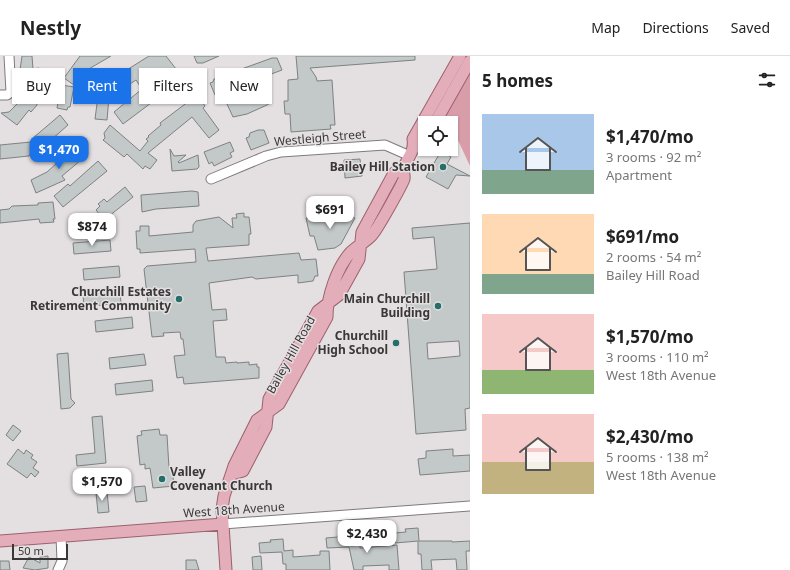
<!DOCTYPE html>
<meta charset="utf-8">
<style>
:root{--surface:#fff;--page:#f6f6f6;--text:#222;--muted:#767676;--line:#e0e0e0;--accent:#1a73e8}
body{margin:0;font-family:"Noto Sans",sans-serif;background:var(--page);color:var(--text);height:100vh;display:flex;flex-direction:column;font-size:15px;white-space:nowrap}
*{box-sizing:border-box;margin:0}
p{font-size:13px;color:var(--muted)}
.icon{flex:none;width:22px;height:22px;fill:none;stroke:currentColor;stroke-width:2;stroke-linecap:round;stroke-linejoin:round}
.map{position:relative;flex:1;overflow:hidden}
.side{display:flex;flex-direction:column;background:var(--surface);width:320px}
.side>*{flex:none}
.guide{position:absolute;left:12px;top:12px;width:380px;height:36px;display:flex;gap:8px}
.buttons{position:absolute;left:418px;top:60px;display:grid;gap:8px}
.buttons a{display:grid;place-items:center;width:40px;height:40px;border-radius:0px;background:var(--surface);box-shadow:0 1px 3px #0004;font-size:20px}
.scale{position:absolute;left:12px;bottom:10px;width:56px;box-sizing:border-box;padding-left:4px;border:2px solid #393737;border-top:0;font-size:11px;line-height:14px;white-space:nowrap;color:#393737;-webkit-text-stroke:3px #e4dfe0;paint-order:stroke}
.price{position:absolute;translate:-50% -34px;padding:0 9px;border-radius:8px;background:#fff;color:#222;font-size:13px;line-height:26px;filter:drop-shadow(0 1px 2px #0008)}
.price::after{content:'';position:absolute;left:50%;top:24px;width:12px;height:9px;margin-left:-6px;background:inherit;clip-path:polygon(0 0,100% 0,50% 100%)}
.price.active{background:var(--accent);color:#fff}
ul{padding:0;list-style:none}
li{display:flex;align-items:center;gap:12px;height:100px;padding:0 12px}
li span{display:grid;place-items:center;flex:none;width:112px;height:80px;border-radius:0px;color:#555}
li>.icon{margin-inline-start:auto}
span .icon{width:48px;height:48px;fill:#fffc;stroke-width:1}
li b{font-size:17px}
h2{display:flex;justify-content:space-between;align-items:center;height:48px;padding:0 12px;font-size:17px}
.tag{padding:0 14px;border-radius:0px;background:var(--surface);box-shadow:0 1px 3px #0004;font-size:14px;line-height:36px}
.tag.active{background:var(--accent);color:#fff}
header{display:flex;align-items:center;gap:24px;box-sizing:border-box;height:56px;padding:0 20px;background:var(--surface);border-bottom:1px solid var(--line)}
header strong{font-size:19px}
nav{display:flex;gap:22px;margin-inline-start:auto;font-size:14px}
main{display:flex;flex:1;min-height:0}
.map>svg:first-child{display:block}
</style>
<header>
<strong>Nestly</strong>
<nav><a>Map</a><a>Directions</a><a>Saved</a></nav>
</header>
<main>
<div class="map">
<svg width="470" height="514" viewBox="0 0 470 514">
<rect width="100%" height="100%" fill="#e4dfe0"/>
<!-- green -->
<path fill="#d89da9" d="M470,16V110L457,82L451,78V67H440Z"/>
<!-- building -->
<path fill="#c3c8c8" stroke="#7d8281" fill-rule="evenodd" d="M22,0H32L33,13L39,12L40,24H35L37,49L31,56L29,54L17,69L1,57L9,56L29,36L28,25H25L24,14H20Z
M80,0H111L87,14L79,26L75,23L74,29L64,22Z
M149,0H166L183,22L181,24L182,25L160,43L155,44L123,68L114,56L142,33L136,24L112,40L105,30L106,27Z
M194,0H219L203,7H197Z
M296,0H415V4L310,12L316,21L317,25L332,24L335,69H330L331,73L291,76L290,58H285L284,45H288V24L298,23Z
M272,2H277L282,14L215,39L210,27L213,26L214,23Z
M263,26L271,46L267,49L247,58L233,61L227,48L260,34L257,27Z
M61,29L74,31L70,51H68L67,54L57,52Z
M197,39L205,50L203,52L219,74L209,82L192,61L148,97L157,104L150,113L145,110L143,113L127,98L124,101L103,84L105,82L104,77L110,69L140,95L148,85L146,83L149,81L148,80L161,69L160,67Z
M98,40L109,41L107,64L95,63Z
M60,59L68,69L42,92L33,82Z
M258,74H264L269,87L251,94L246,82L249,81L250,77Z
M31,86L32,99H29V100L0,103V89Z
M230,86L234,95L230,97L232,101L214,110L212,106L209,108L204,96Z
M77,89L87,99L62,120L65,124L36,137L31,124L47,116Z
M170,93L174,100L186,99L178,106L179,107L198,99L199,111L197,113L172,115Z
M441,95L451,101L447,108L470,120L456,119L448,133L426,121Z
M360,103L362,120L345,122L344,104Z
M98,105L107,115L63,151L54,140L68,128L70,130Z
M125,131L133,141L104,164L96,154L100,150L98,148L104,143L107,146Z
M192,135L198,136L199,150L156,153L142,156L141,139Z
M53,146L55,163H53L54,166L40,167L39,163L0,167V154L9,153L12,150L38,149V147Z
M344,156L355,162L341,188L335,192L318,194L314,180H310L306,162L343,159Z
M244,157V161H249L251,178H249V189L206,192L208,205L299,197L301,204L316,203L318,220H315L313,225L298,227V219L256,223L252,221L209,227L212,254L226,253L227,264L213,265L216,301H225L226,307L237,306V307L249,306V309L257,308V311H259V322L184,328L183,321L177,322L174,300L185,299L183,283H181L180,276L163,277L164,280L152,281L144,213L147,210L196,206L195,193L140,197V193H137L136,175H140V170H149V180L193,176V169L196,165L219,161L233,172L232,162H237L236,158Z
M470,167V352L465,353L466,374L416,378L404,216L437,213L434,181L413,183L412,172ZM459,285L460,300L428,303L427,287Z
M110,184L111,195L74,198L73,187Z
M119,210L120,221L84,224L83,213Z
M120,236L121,247L84,251L83,239Z
M132,261L133,272L96,276L95,265Z
M68,297L71,343L75,347L70,352L61,353L57,298Z
M144,298L146,309L110,313L109,302Z
M152,324L153,335L116,339L115,328Z
M102,360L106,407L77,410L76,399L95,397L92,361Z
M13,369L21,375L13,385L6,379Z
M159,373L160,379H167L169,412L172,411L174,430L153,432L150,412L145,413V408L140,409L137,380L142,379L141,375Z
M18,393L24,398L26,394L33,399L31,402L37,406L33,412L39,416L35,421L31,417L27,422L7,408Z
M453,393V400L470,399V415L420,419L418,403L426,402V395Z
M145,430L147,445L136,446L134,431Z
M107,436L109,456L98,457L96,437Z
M418,472L419,485H452V486L470,485V495H466L467,514H457L456,503L431,504L432,514H422L421,498H418V485L395,487L394,477L406,476L405,473Z
M350,478L351,490L360,489V492L397,489L399,514H389V509L363,510V514H354L349,491L327,492L326,482L338,481V479Z
M283,483L284,495L293,494V501L320,499V495H329L330,514H286V508H283L282,496L260,497L259,487L271,486L270,484Z
M48,500V512L35,514L23,512L29,501L40,507V501Z
M261,500L262,514H253L252,501Z
M186,504H196L199,514H186Z
M0,505H9L10,514H0Z"/>
<g fill="none" stroke-linecap="round" stroke-linejoin="round">
<defs>
<path id="minor" d="M0,39H7L11,36L9,0
M211,123L266,100L281,96L385,89L410,100
M223,468L470,450
M58,514L62,505L61,480"/>
<path id="major" d="M435,67L470,5
M414,92L423,89L425,85
M232,418L243,415L266,371L269,343L318,255L339,239L359,203L362,176L394,117L403,113
M0,485L223,468
M226,514L222,453L224,440L234,410L257,364L279,348L327,261C327,241 337,211 351,196C357,190 367,185 372,179C377,174 402,129 404,123C405,119 402,115 404,111C408,101 415,95 413,83L460,0"/>
</defs>
<!-- minor casing -->
<use href="#minor" stroke="#7f7b7c" stroke-width="11"/>
<!-- major casing -->
<use href="#major" stroke="#9c616e" stroke-width="13"/>
<!-- minor -->
<use href="#minor" stroke="#fff" stroke-width="9"/>
<!-- major -->
<use href="#major" stroke="#e3aeba" stroke-width="11"/>
</g>
<!-- markers -->
<g fill="#256e69" stroke="#e4dfe0" stroke-width="1.5">
<circle cx="443" cy="111" r="4"/>
<circle cx="179" cy="243" r="4"/>
<circle cx="438" cy="250" r="4"/>
<circle cx="396" cy="287" r="4"/>
<circle cx="162" cy="423" r="4"/>
</g>
<g text-anchor="middle" stroke-width="3" stroke-linejoin="round" paint-order="stroke">
<!-- street labels -->
<g font-size="12" fill="#393737" stroke="#e4dfe0">
<text transform="translate(320 82) rotate(-5)" y="4">Westleigh Street</text>
<text transform="translate(291 299) rotate(-61)" y="4">Bailey Hill Road</text>
<text transform="translate(234 454) rotate(-4)" y="4">West 18th Avenue</text>
</g>
<!-- poi labels -->
<g font-size="12" font-weight="bold" fill="#393737" stroke="#e4dfe0" text-anchor="end">
<text x="435" y="115">Bailey Hill Station</text>
<text x="171" y="240">Churchill Estates<tspan x="171" dy="14">Retirement Community</tspan></text>
<text x="430" y="247">Main Churchill<tspan x="430" dy="14">Building</tspan></text>
<text x="388" y="284">Churchill<tspan x="388" dy="14">High School</tspan></text>
<text x="170" y="420" text-anchor="start">Valley<tspan x="170" dy="14">Covenant Church</tspan></text>
</g>
</g>
</svg>
<div class="buttons">
<a><svg class="icon" aria-label="locate" viewBox="0 0 24 24"><circle cx="12" cy="12" r="6"/><path d="M12 2v4M12 18v4M2 12h4M18 12h4"/></svg></a>
</div>
<div class="scale">50 m</div>
<b class="price active" style="left:59px;top:114px">$1,470</b>
<b class="price" style="left:330px;top:174px">$691</b>
<b class="price" style="left:92px;top:191px">$874</b>
<b class="price" style="left:102px;top:446px">$1,570</b>
<b class="price" style="left:367px;top:498px">$2,430</b>
<div class="guide">
<a class="tag">Buy</a>
<a class="tag active">Rent</a>
<a class="tag">Filters</a>
<a class="tag">New</a>
</div>
</div>
<section class="side">
<h2>5 homes<svg class="icon" aria-label="filters" viewBox="0 0 24 24"><path d="M4 7h16M4 17h16"/><circle cx="9" cy="7" r="2"/><circle cx="15" cy="17" r="2"/></svg></h2>
<ul>
<li><span style="background:linear-gradient(#a9c7e8 70%,#7fa58c 0)"><svg class="icon" aria-label="home" viewBox="0 0 24 24"><path d="M3 11l9-7 9 7M6 9v11h12V9"/></svg></span><div><b>$1,470/mo</b><p>3 rooms · 92 m²</p><p>Apartment</p></div></li>
<li><span style="background:linear-gradient(#ffd9b3 75%,#7fa58c 0)"><svg class="icon" aria-label="home" viewBox="0 0 24 24"><path d="M3 11l9-7 9 7M6 9v11h12V9"/></svg></span><div><b>$691/mo</b><p>2 rooms · 54 m²</p><p>Bailey Hill Road</p></div></li>
<li><span style="background:linear-gradient(#f6c9c9 70%,#8fb573 0)"><svg class="icon" aria-label="home" viewBox="0 0 24 24"><path d="M3 11l9-7 9 7M6 9v11h12V9"/></svg></span><div><b>$1,570/mo</b><p>3 rooms · 110 m²</p><p>West 18th Avenue</p></div></li>
<li><span style="background:linear-gradient(#f6c9c9 60%,#c2b280 0)"><svg class="icon" aria-label="home" viewBox="0 0 24 24"><path d="M3 11l9-7 9 7M6 9v11h12V9"/></svg></span><div><b>$2,430/mo</b><p>5 rooms · 138 m²</p><p>West 18th Avenue</p></div></li>
</ul>
</section>
</main>
